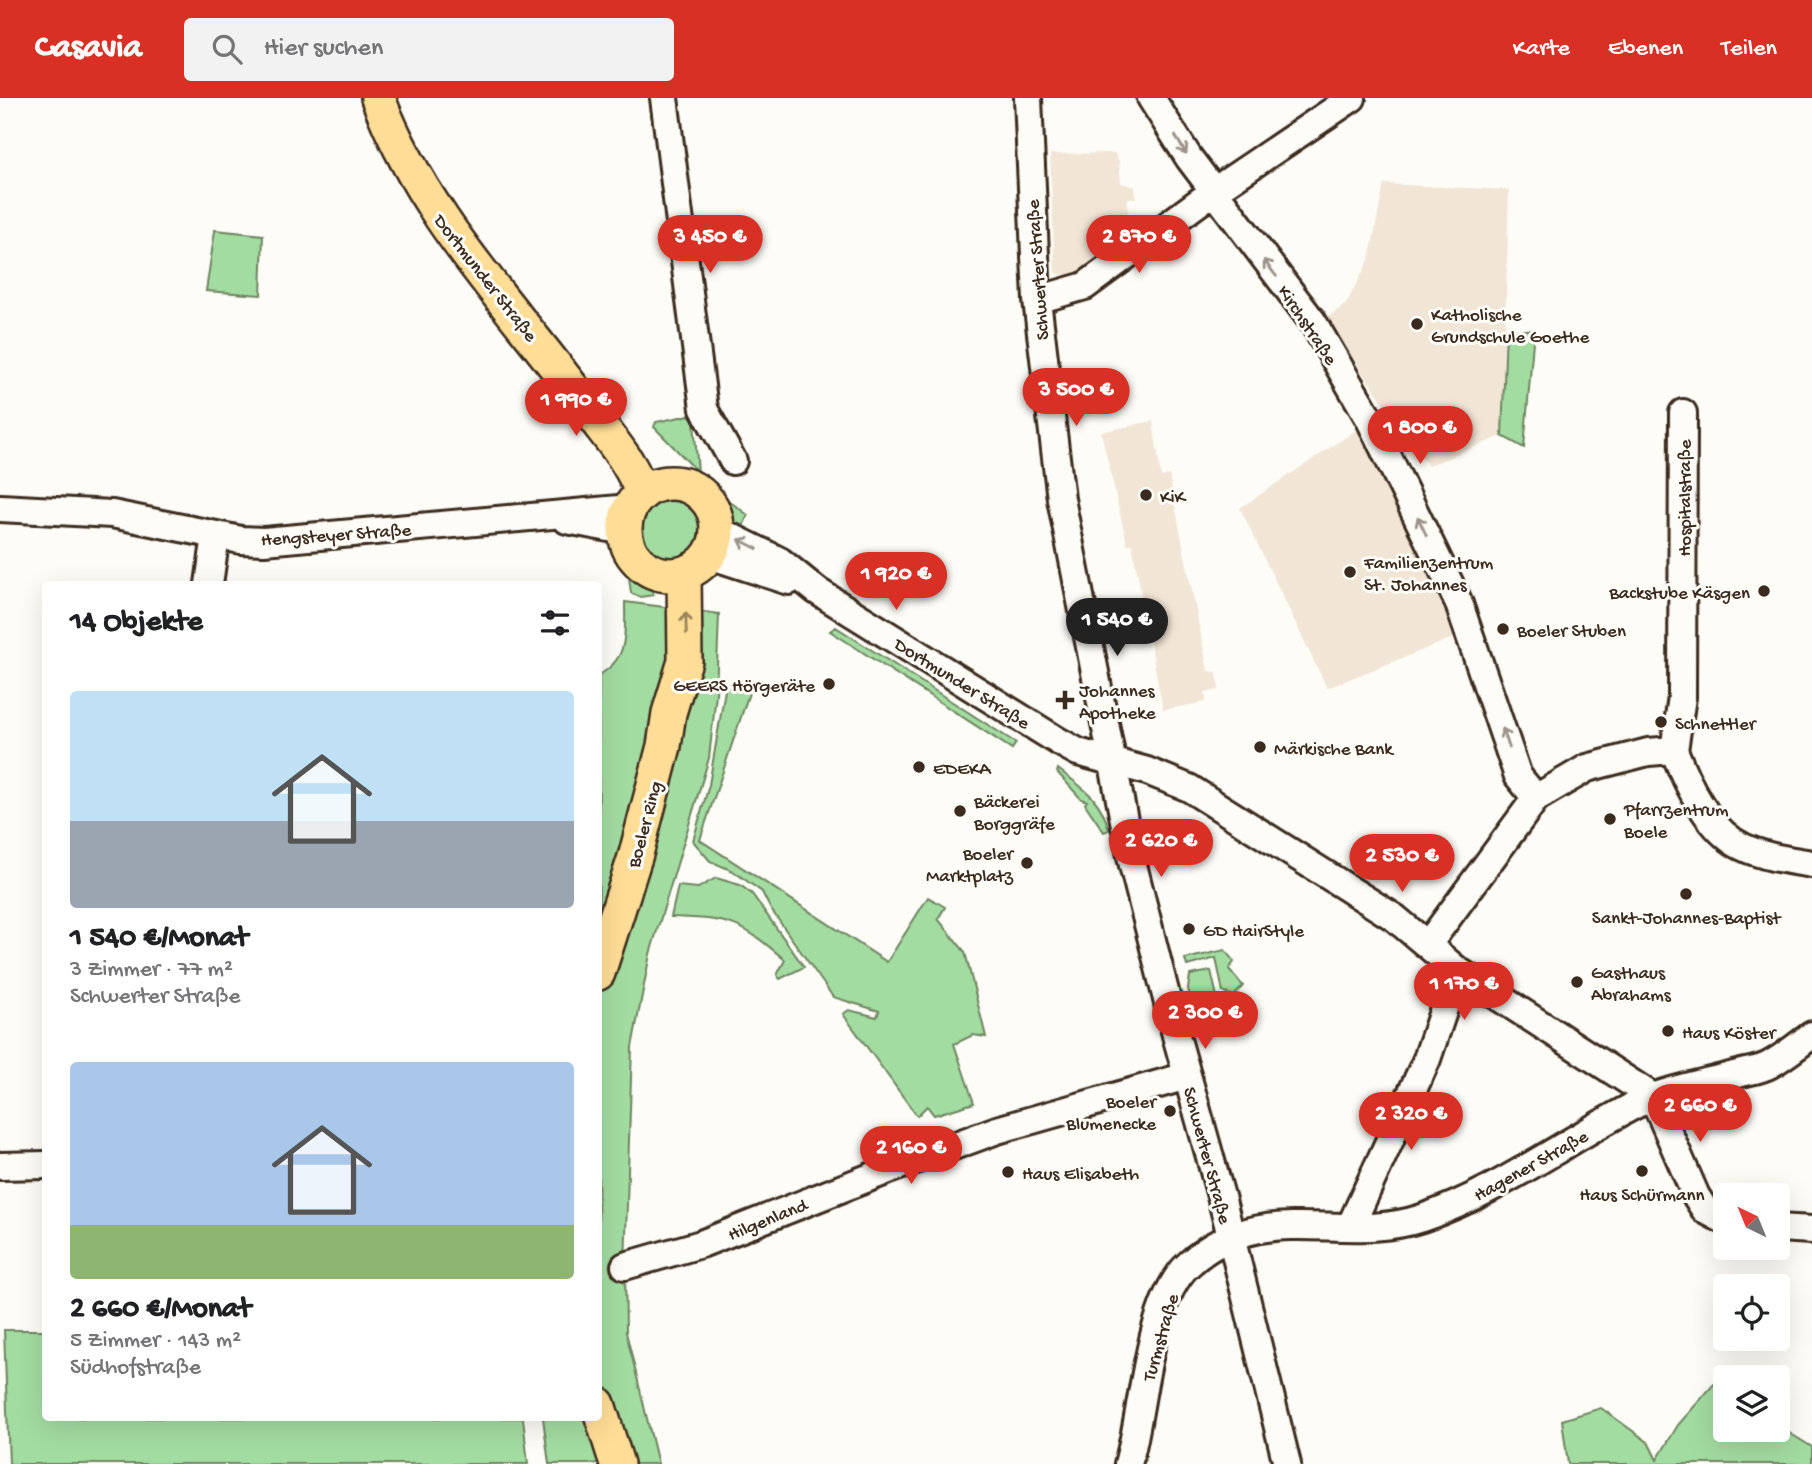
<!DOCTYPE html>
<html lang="de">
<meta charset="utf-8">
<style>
:root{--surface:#fff;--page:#f2f2f2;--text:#202124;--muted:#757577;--accent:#d93025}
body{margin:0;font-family:"Gochi Hand",sans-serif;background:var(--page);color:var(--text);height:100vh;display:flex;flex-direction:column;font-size:26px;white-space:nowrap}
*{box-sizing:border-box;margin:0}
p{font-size:23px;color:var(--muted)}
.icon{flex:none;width:38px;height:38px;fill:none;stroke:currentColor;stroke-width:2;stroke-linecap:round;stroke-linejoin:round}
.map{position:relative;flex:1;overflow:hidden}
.drawer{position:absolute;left:42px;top:483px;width:560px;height:840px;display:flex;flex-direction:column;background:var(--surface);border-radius:7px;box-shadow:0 7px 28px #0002}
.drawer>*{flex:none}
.needle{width:46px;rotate:317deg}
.buttons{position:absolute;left:1713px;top:1085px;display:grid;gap:14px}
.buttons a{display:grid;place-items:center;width:77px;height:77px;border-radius:7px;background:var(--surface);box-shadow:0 7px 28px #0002;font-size:35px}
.price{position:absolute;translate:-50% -60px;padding:0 16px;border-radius:24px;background:var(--accent);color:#fff;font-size:23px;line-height:46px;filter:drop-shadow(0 2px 4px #0008)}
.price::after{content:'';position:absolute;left:50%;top:42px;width:21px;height:16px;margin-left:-10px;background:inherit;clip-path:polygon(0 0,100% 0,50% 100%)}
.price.active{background:#222;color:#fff}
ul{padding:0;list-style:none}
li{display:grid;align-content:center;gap:14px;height:371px;padding:0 28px}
li span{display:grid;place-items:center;height:217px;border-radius:7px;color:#555}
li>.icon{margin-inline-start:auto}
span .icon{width:126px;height:126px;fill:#fffc;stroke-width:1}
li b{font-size:30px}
h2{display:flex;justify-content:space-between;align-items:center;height:84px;padding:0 28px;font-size:30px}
header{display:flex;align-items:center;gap:42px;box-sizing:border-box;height:98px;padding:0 35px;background:var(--accent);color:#fff}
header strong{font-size:33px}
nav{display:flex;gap:38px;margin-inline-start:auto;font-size:24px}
.search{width:490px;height:63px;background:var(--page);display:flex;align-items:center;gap:18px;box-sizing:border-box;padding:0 24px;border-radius:7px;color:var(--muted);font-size:26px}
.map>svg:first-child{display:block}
</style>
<header>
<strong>Casavia</strong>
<div class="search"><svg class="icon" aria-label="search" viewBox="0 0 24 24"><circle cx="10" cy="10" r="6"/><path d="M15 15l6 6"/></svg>Hier suchen</div>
<nav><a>Karte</a><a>Ebenen</a><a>Teilen</a></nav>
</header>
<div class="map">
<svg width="1812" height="1366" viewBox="0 0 1812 1366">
<rect width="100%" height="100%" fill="#fdfcf7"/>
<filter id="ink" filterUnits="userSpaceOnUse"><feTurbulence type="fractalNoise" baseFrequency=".0143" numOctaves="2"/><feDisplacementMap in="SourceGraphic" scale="14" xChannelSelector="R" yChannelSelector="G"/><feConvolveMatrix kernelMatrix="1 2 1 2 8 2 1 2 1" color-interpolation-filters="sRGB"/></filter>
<g filter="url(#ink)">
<!-- built -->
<path fill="#f1e5d6" d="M1114,55L1119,63L1121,85L1135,89L1136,100H1128V138L1078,179L1055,175L1050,56Z
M1384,86L1509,92L1502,338L1428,368L1325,221L1346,206L1369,162Z
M1153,323L1161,379L1169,377L1208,573L1217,574L1219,592L1205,595L1206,604L1163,612L1132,446H1127L1101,334Z
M1361,329L1458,538L1327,590L1240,410Z"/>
<!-- green -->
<path fill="#a2dca1" stroke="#6e8360" stroke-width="2" d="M215,132L263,137L261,197L206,193Z
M1506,232H1534L1524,350L1502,338Z
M690,317L694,324L698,374L654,329L656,324Z
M714,392L748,417L740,435L730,425Z
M641 431a30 30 0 1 1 60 0a30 30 0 1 1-60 0Z
M627,464L646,482L654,497L640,499L631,495Z
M625,504L719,516L716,596L709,660L650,856L632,949L625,1168L626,1234L658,1366H549L543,1320H598L599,577C629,560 625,536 625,504Z
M836,529L1016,645L1012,651L830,533Z
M726,586L750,592L700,742L887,864L928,799L945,809L938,821L965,854L986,939L973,937L954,946L974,1005L934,1017L927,1008L917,1018L843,916L849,912L877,919L879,913L833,899L770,810L762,794L733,773L710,763L693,743L709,687Z
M1058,671C1083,690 1101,700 1109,732L1104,734L1085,706L1087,703L1081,701L1057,674Z
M716,780L740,787L752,796L804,869L780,881L777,877L785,862C740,823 730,821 671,819L678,788L698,790Z
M1225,852L1234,864L1229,871L1243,888L1234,898L1223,894L1216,860L1187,868L1185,861Z
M1211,873L1219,907L1207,924L1198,927L1188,891L1190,877Z
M45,1232L46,1320H523L528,1366H9L4,1232Z
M1714,1286L1725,1294L1726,1332H1778V1328L1812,1349V1366H1568L1562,1322L1601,1310L1648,1344L1657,1362L1678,1327Z"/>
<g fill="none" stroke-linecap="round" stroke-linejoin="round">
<defs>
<path id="minor" d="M664,0L704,311L733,363
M1028,0L1037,202L1061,401L1132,763L1177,941L1222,1102L1287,1366
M1151,0L1189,60L1313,224L1369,320L1458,503L1518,678L1536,700
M1037,202L1085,188L1214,93L1352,0
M0,410L112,416L241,442L264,443L630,410
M567,422L625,433
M717,432L780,463L817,493L1058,643L1078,654L1147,673L1189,690L1395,820L1457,872L1653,999
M709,457L789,483
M209,486L216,437
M1674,652L1682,599L1683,315
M1429,845L1536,700L1587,670L1648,654L1674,652C1687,686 1709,733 1743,749C1764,759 1789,762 1812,766
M1653,999L1696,1098L1705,1112L1726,1123
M0,1068L46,1067
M1351,1127L1427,961L1457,872
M1778,1130L1812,1132
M625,1168L701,1146L891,1071L997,1032L1187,978
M1128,1366C1144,1312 1147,1204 1189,1166C1262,1099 1342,1147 1422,1120C1499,1094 1565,1043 1637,1006C1668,991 1705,985 1738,976C1748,973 1760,972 1769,967C1784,959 1798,947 1812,937"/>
<path id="major" d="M378,0C424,122 516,212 591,315C611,343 631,363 642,395
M625 431a46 46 0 1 1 92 0a46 46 0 1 1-92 0Z
M598,875L636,756L664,648L669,615L685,563L684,476
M598,1306L617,1366"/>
</defs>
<!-- minor casing -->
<use href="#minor" stroke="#3b2a1e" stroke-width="32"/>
<!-- major casing -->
<use href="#major" stroke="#3b2a1e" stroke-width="38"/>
<!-- minor -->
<use href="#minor" stroke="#fdfcf7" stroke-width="26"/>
<!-- major -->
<use href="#major" stroke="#fedd96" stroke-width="33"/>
</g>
<!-- one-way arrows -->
<defs><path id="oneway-shaft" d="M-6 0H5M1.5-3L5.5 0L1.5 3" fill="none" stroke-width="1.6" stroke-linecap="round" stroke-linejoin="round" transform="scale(1.75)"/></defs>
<g stroke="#9c938a">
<use href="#oneway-shaft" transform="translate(1181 47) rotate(58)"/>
<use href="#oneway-shaft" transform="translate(1270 170) rotate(-128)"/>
<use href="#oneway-shaft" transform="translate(1422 428) rotate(-115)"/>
<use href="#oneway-shaft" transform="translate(748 446) rotate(-153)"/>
<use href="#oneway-shaft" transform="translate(1506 640) rotate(-109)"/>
</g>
<use stroke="#9c845a" href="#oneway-shaft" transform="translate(686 525) rotate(-92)"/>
</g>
<!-- markers -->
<g fill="#3b2a1e" stroke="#fdfcf7" stroke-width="2.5">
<circle cx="1417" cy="226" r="7"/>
<circle cx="1146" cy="397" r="7"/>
<circle cx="1350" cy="474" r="7"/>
<circle cx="1764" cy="493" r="7"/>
<circle cx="1503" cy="531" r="7"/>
<circle cx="829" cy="586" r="7"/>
<path d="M1061.5 591.5h7v7h7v7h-7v7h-7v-7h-7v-7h7z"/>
<circle cx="1661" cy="624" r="7"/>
<circle cx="1260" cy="649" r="7"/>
<circle cx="919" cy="669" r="7"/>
<circle cx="960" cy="713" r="7"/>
<circle cx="1610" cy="721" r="7"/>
<circle cx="1027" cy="765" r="7"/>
<circle cx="1686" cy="796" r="7"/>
<circle cx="1189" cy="831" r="7"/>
<circle cx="1577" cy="884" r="7"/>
<circle cx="1668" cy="933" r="7"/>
<circle cx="1170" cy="1013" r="7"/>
<circle cx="1642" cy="1073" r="7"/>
<circle cx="1008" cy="1074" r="7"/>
</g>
<g text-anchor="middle" stroke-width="6" stroke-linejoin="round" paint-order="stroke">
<!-- street labels -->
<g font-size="19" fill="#3b2a1e" stroke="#fdfcf7">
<text transform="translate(1036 172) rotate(-94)" y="7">Schwerter Straße</text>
<text transform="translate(487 179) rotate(52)" y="7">Dortmunder Straße</text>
<text transform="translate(1309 226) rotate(56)" y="7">Kirchstraße</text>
<text transform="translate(1683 400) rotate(-90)" y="7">Hospitalstraße</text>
<text transform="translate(336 435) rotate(-4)" y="7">Hengsteyer Straße</text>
<text transform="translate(963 584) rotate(32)" y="7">Dortmunder Straße</text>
<text transform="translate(643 726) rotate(-75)" y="7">Boeler Ring</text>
<text transform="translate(1209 1057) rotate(75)" y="7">Schwerter Straße</text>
<text transform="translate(1530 1066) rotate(-29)" y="7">Hagener Straße</text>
<text transform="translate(767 1120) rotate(-22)" y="7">Hilgenland</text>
<text transform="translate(1159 1239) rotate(-74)" y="7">Turmstraße</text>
</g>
<!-- poi labels -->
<g font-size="19" fill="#3b2a1e" stroke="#fdfcf7" text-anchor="start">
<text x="1431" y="222">Katholische<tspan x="1431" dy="22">Grundschule Goethe</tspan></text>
<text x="1160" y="404">KiK</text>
<text x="1364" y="470">Familienzentrum<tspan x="1364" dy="22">St. Johannes</tspan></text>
<text x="1750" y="500" text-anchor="end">Backstube Käsgen</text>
<text x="1517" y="538">Boeler Stuben</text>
<text x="815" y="593" text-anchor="end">GEERS Hörgeräte</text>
<text x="1079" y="598">Johannes<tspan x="1079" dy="22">Apotheke</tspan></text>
<text x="1675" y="631">Schnettler</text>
<text x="1274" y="656">Märkische Bank</text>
<text x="933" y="676">EDEKA</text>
<text x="974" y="709">Bäckerei<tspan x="974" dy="22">Borggräfe</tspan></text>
<text x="1624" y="717">Pfarrzentrum<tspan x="1624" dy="22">Boele</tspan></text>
<text x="1013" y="761" text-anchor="end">Boeler<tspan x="1013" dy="22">Marktplatz</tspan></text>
<text x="1686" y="825" text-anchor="middle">Sankt-Johannes-Baptist</text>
<text x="1203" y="838">GD HairStyle</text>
<text x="1591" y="880">Gasthaus<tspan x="1591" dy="22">Abrahams</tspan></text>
<text x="1682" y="940">Haus Köster</text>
<text x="1156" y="1009" text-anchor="end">Boeler<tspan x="1156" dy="22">Blumenecke</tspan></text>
<text x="1022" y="1081">Haus Elisabeth</text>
<text x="1642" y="1102" text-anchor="middle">Haus Schürmann</text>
</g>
</g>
</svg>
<div class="buttons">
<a><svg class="needle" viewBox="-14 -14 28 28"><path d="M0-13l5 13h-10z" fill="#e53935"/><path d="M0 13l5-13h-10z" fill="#757577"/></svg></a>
<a><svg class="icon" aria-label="locate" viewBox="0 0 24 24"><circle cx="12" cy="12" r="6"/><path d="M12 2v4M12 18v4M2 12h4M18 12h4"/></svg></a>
<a><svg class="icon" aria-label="layers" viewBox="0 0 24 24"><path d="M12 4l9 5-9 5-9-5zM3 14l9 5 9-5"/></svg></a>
</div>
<b class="price" style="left:710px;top:177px">3 450 €</b>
<b class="price" style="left:1139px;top:177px">2 870 €</b>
<b class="price" style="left:1076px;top:330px">3 500 €</b>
<b class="price" style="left:576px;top:340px">1 990 €</b>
<b class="price" style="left:1420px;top:368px">1 800 €</b>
<b class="price" style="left:896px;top:514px">1 920 €</b>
<b class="price active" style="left:1117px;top:560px">1 540 €</b>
<b class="price" style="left:1161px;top:781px">2 620 €</b>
<b class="price" style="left:1402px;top:796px">2 530 €</b>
<b class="price" style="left:1464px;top:924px">1 170 €</b>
<b class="price" style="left:1205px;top:953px">2 300 €</b>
<b class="price" style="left:1700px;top:1046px">2 660 €</b>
<b class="price" style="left:1411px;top:1054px">2 320 €</b>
<b class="price" style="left:911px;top:1088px">2 160 €</b>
<section class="drawer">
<h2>14 Objekte<svg class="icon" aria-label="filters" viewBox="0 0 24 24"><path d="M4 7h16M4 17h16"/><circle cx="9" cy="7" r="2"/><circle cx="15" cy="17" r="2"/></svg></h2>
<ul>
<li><span style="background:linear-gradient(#bfe0f5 60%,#9aa5b1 0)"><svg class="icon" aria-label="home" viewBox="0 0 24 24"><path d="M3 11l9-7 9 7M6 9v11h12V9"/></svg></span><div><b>1 540 €/Monat</b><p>3 Zimmer · 77 m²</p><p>Schwerter Straße</p></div></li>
<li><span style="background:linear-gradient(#a9c7e8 75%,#8fb573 0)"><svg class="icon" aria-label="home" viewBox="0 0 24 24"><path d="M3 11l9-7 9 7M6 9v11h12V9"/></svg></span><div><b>2 660 €/Monat</b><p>5 Zimmer · 143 m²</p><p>Südhofstraße</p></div></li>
</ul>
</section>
</div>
